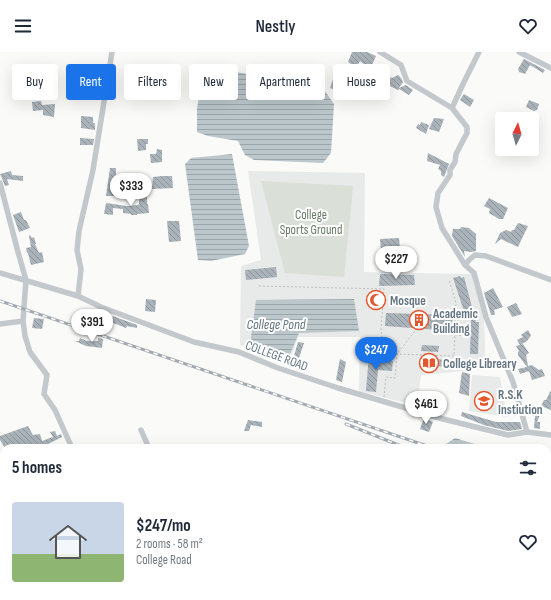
<!DOCTYPE html>
<meta charset="utf-8">
<style>
:root{--surface:#fff;--page:#f2f2f3;--text:#1f2937;--muted:#747a83;--accent:#1a73e8}
body{margin:0;font-family:"Sofia Sans Condensed",sans-serif;background:var(--page);color:var(--text);height:100vh;display:flex;flex-direction:column;font-size:15px;white-space:nowrap}
*{box-sizing:border-box;margin:0}
p{font-size:13px;color:var(--muted)}
.icon{flex:none;width:22px;height:22px;fill:none;stroke:currentColor;stroke-width:2;stroke-linecap:round;stroke-linejoin:round}
.map{position:relative;flex:1;overflow:hidden}
.side{position:absolute;left:0px;top:392px;width:551px;height:156px;display:flex;flex-direction:column;background:var(--surface);border-radius:12px 12px 0 0;box-shadow:0 4px 16px #0002}
.side>*{flex:none}
.hud{position:absolute;left:12px;top:12px;width:527px;height:36px;display:flex;gap:8px}
.needle{width:26px;rotate:5deg}
.buttons{position:absolute;left:495px;top:60px;display:grid;gap:8px}
.buttons a{display:grid;place-items:center;width:44px;height:44px;border-radius:4px;background:var(--surface);box-shadow:0 4px 16px #0002;font-size:20px}
.price{position:absolute;translate:-50% -34px;padding:0 9px;border-radius:14px;background:#fff;color:#222;font-size:13px;line-height:26px;filter:drop-shadow(0 1px 2px #0008)}
.price::after{content:'';position:absolute;left:50%;top:24px;width:12px;height:9px;margin-left:-6px;background:inherit;clip-path:polygon(0 0,100% 0,50% 100%)}
.price.selected{background:var(--accent);color:#fff}
ul{padding:0;list-style:none}
li{display:flex;align-items:center;gap:12px;height:100px;padding:0 12px}
li span{display:grid;place-items:center;flex:none;width:112px;height:80px;border-radius:4px;color:#555}
li>.icon{margin-inline-start:auto}
span .icon{width:48px;height:48px;fill:#fffc;stroke-width:1}
li b{font-size:17px}
h2{display:flex;justify-content:space-between;align-items:center;height:48px;padding:0 12px;font-size:17px}
.tag{padding:0 14px;border-radius:4px;background:var(--surface);box-shadow:0 4px 16px #0002;font-size:14px;line-height:36px}
.tag.selected{background:var(--accent);color:#fff}
header{display:flex;justify-content:space-between;align-items:center;height:52px;padding:0 12px;background:var(--surface);font-size:18px;font-weight:600}
.map>svg:first-child{display:block}
</style>
<header><svg class="icon" aria-label="menu" viewBox="0 0 24 24"><path d="M4 6h16M4 12h16M4 18h16"/></svg>Nestly<svg class="icon" aria-label="heart" viewBox="0 0 24 24"><path d="M12 20l-8-8c-3-5 5-10 8-4 3-6 11-1 8 4z"/></svg></header>
<div class="map">
<svg width="551" height="548" viewBox="0 0 551 548">
<defs>
<pattern id="water-rules" width="6" height="5" patternUnits="userSpaceOnUse"><rect width="6" height="5" fill="#bbc7cb"/><path d="M0 2.5h6" fill="none" stroke="#9ca6aa"/></pattern>
<pattern id="building-back-hatch" width="6" height="6" patternUnits="userSpaceOnUse"><rect width="6" height="6" fill="#aab3b9"/><path d="M-1 5l2 2M0 0l6 6M5-1l2 2" fill="none" stroke="#8e969c"/></pattern>
</defs>
<rect width="100%" height="100%" fill="#fafaf8"/>
<!-- built -->
<path fill="#e8e9e9" d="M248,119L365,121L364,220L473,222L484,267L486,317L421,323L417,354L359,339L360,285H298L289,311L240,293L241,214L261,208Z
M472,323L500,325L507,365L469,359Z"/>
<!-- green -->
<path fill="#dadfd7" d="M261,129L353,134L344,225L285,221Z"/>
<!-- water -->
<path fill="url(#water-rules)" d="M213,16L322,35L334,52L331,101L323,111L254,108L245,103L238,89L208,84L197,80V57L202,27Z
M232,102L249,194L245,202L211,209L198,208L185,112L191,106Z
M354,247L359,279L299,281L288,307L250,293L256,248Z
M455,386L488,396H462L446,392Z"/>
<!-- building -->
<path fill="url(#building-back-hatch)" d="M352,0H367L376,4L370,17L360,9L349,29L344,24L351,12L348,10Z
M524,7L545,18L543,21L530,13L525,22L519,20L518,17Z
M310,16L323,19L320,29L308,26Z
M367,16L377,22L392,26L398,23L401,26L403,30L399,36L406,33L413,38L409,43L399,37L398,38L388,33L384,40L369,32L359,33Z
M334,24L344,28L340,40L330,36Z
M464,42L474,48L470,55L460,48Z
M529,48L539,52L537,58L534,59L526,55Z
M41,49L42,53L55,52L54,65L43,63V58L33,59L32,50Z
M81,64L93,65V71H95V78L81,76Z
M434,66L444,67L439,80L429,77Z
M421,70L429,73L426,82L416,76L418,72L420,73Z
M80,86L94,87L93,93H80Z
M137,87H148V92H146V98L138,99Z
M157,97L162,98V110L151,111L150,102H156Z
M428,101L449,112L444,125L441,123V119L438,117L440,113L427,109Z
M110,116H116V124L122,125V127L127,128V135L119,134V144H106Z
M11,119L12,123L23,124V129L7,127L9,133L5,134L0,122Z
M162,124H172L173,136L152,137L153,125Z
M147,140V152H148L149,161L137,162V163H131V162L123,161V157L113,156V163L104,162L106,151L127,154L138,153L139,152V141Z
M489,146L508,156L503,167H499L489,161L490,157L484,154Z
M21,160L24,168H26L30,176L19,180L13,163Z
M167,169H179L181,189L169,190Z
M518,171L528,174L518,195L501,187L495,192L500,181L506,178L511,180L512,178H514Z
M461,175L469,176L476,182V199L471,200L464,199L465,205L452,184L453,177H460Z
M30,183L32,186L34,185L36,192H35L39,201L42,200L44,210L31,213L28,201H27L26,196L31,195L29,184Z
M399,186L400,196L389,197L390,210L382,211L380,187Z
M276,215L277,225L246,228L245,218Z
M380,222L414,223L415,233L379,234Z
M460,224L461,226L464,225L476,270H479L478,302H470L471,264L466,265L453,226Z
M493,236L503,255L494,258L495,263H491L484,241Z
M371,242L383,243L381,253H370Z
M146,247L156,248L155,260L145,259Z
M516,251L522,262L512,265L507,255Z
M386,261L453,263L452,279L385,274Z
M113,264L137,273V276L127,274L126,276L111,270Z
M34,266L44,267L42,277L32,276Z
M528,278L531,283L530,285L527,289L520,293L517,288L523,285L521,283Z
M80,286L87,289H98V286L103,287L102,296L86,294L75,289H79Z
M298,290L304,291L299,306L294,304Z
M523,292L529,301L526,303L528,314L532,313L539,318L542,317L545,324L532,328L529,319L520,322L518,317L527,315L518,303V300L519,299L516,294Z
M422,293L439,294L438,300L421,299Z
M369,302L380,303L379,308L393,309L392,319L378,318L376,340L366,339Z
M340,307L346,310L342,330L336,328Z
M424,307L460,308V315L435,314L423,315Z
M462,320L470,322L469,344L459,341Z
M551,338V358L541,354L544,348H546Z
M532,356H543L537,370H540V377L534,376L535,364H532Z
M462,360L496,370H520L522,377L508,379L484,373L461,364Z
M424,366L433,370L429,380L420,377Z
M248,368L262,370V375L251,373L249,379H244Z
M28,374L33,383L40,382L42,389L53,385L50,380L55,379L57,384L61,382L62,385L44,394V396H38V395L34,396H5L0,388V384Z"/>
<g fill="none" stroke-linecap="round" stroke-linejoin="round">
<!-- path -->
<path stroke="#bbbfc2" stroke-width="1" stroke-dasharray="2 2" stroke-linecap="butt" d="M259,234L384,237L381,277L384,300L397,302L415,279
M455,283L469,284
M384,345L386,325L395,326L397,302L454,304L456,251L449,228"/>
<!-- minor -->
<path stroke="#c3c8cc" stroke-width="5.5" d="M380,0L401,13L407,29L452,56L467,75V81L456,102L455,110L450,118V123L438,141L436,155L442,176L465,213L474,221L486,265L513,330L527,380
M519,0L551,16
M452,56L463,32L479,0
M0,131L18,200L26,228L23,269L25,284L30,300L47,323L44,342L55,358L72,396
M465,213L469,208L475,203L486,204L551,228
M0,221L78,244L101,255L194,290L239,300L278,316L338,336L443,367L508,383L527,380L551,383
M78,244L81,217L77,198L79,179L93,118L112,0
M0,272L23,269
M141,378L149,396
M547,523L551,518
M134,544L135,548
M210,544L212,548
M264,544V548
M461,544L467,548
M527,548L530,544"/>
<defs>
<path id="rail" d="M0,249L433,396
M346,372L406,396
M547,438L551,439
M547,446L551,447"/>
</defs>
<!-- rail casing -->
<use href="#rail" stroke="#a2aab0" stroke-width="3"/>
<!-- rail -->
<use href="#rail" stroke="#fff" stroke-width="1.5" stroke-dasharray="4.5" stroke-linecap="butt"/>
</g>
<!-- icons -->
<defs>
<symbol id="mosque-ring" viewBox="-11 -11 22 22"><circle r="9.5" fill="#fff" stroke="#e4572e" stroke-width="1.5"/><path d="M3.5-4.9A6 6 0 1 0 3.5 4.9A5 5 0 1 1 3.5-4.9Z" fill="#e4572e"/></symbol>
<symbol id="building-ring" viewBox="-11 -11 22 22"><circle r="9.5" fill="#fff" stroke="#e4572e" stroke-width="1.5"/><path d="M-4-6H4V6H1V3H-1V6H-4ZM-2.5-4.3h1.7v1.8h-1.7ZM.8-4.3h1.7v1.8H.8ZM-2.5-1h1.7V.8h-1.7ZM.8-1h1.7V.8H.8Z" fill="#e4572e"/></symbol>
<symbol id="library-ring" viewBox="-11 -11 22 22"><circle r="9.5" fill="#fff" stroke="#e4572e" stroke-width="1.5"/><path d="M-6-4Q-3-5.5-.7-3.5V5Q-3 3-6 4ZM6-4Q3-5.5 .7-3.5V5Q3 3 6 4Z" fill="#e4572e"/></symbol>
<symbol id="school-ring" viewBox="-11 -11 22 22"><circle r="9.5" fill="#fff" stroke="#e4572e" stroke-width="1.5"/><path d="M0-5L7-2L0 1L-7-2ZM-4 1L0 2.5L4 1V4Q0 6-4 4Z" fill="#e4572e"/></symbol>
</defs>
<g fill-rule="evenodd">
<use href="#mosque-ring" x="365" y="237" width="22" height="22"/>
<use href="#building-ring" x="408" y="257" width="22" height="22"/>
<use href="#library-ring" x="418" y="300" width="22" height="22"/>
<use href="#school-ring" x="473" y="338" width="22" height="22"/>
</g>
<g text-anchor="middle" stroke-width="4" stroke-linejoin="round" paint-order="stroke">
<!-- park labels -->
<g font-size="13" fill="#687a64" stroke="#fff">
<text x="311" y="167">College<tspan x="311" dy="15">Sports Ground</tspan></text>
</g>
<!-- poi labels -->
<g font-size="13" font-weight="bold" fill="#657683" stroke="#fff" text-anchor="start">
<text x="390" y="253">Mosque</text>
<text x="433" y="266">Academic<tspan x="433" dy="15">Building</tspan></text>
<text x="443" y="316">College Libreary</text>
<text x="498" y="347">R.S.K<tspan x="498" dy="15">Instiution</tspan></text>
</g>
<!-- street labels -->
<g font-size="13" fill="#657683" stroke="#fff">
<text transform="translate(277 303) rotate(20)" y="5">COLLEGE ROAD</text>
</g>
<!-- water labels -->
<g font-size="14" font-style="italic" fill="#60757c" stroke="#fff">
<text x="276" y="277">College Pond</text>
</g>
</g>
</svg>
<div class="buttons">
<a><svg class="needle" viewBox="-14 -14 28 28"><path d="M0-13l5 13h-10z" fill="#e53935"/><path d="M0 13l5-13h-10z" fill="#747a83"/></svg></a>
</div>
<b class="price" style="left:131px;top:155px">$333</b>
<b class="price" style="left:396px;top:228px">$227</b>
<b class="price" style="left:92px;top:291px">$391</b>
<b class="price selected" style="left:376px;top:319px">$247</b>
<b class="price" style="left:426px;top:373px">$461</b>
<div class="hud">
<a class="tag">Buy</a>
<a class="tag selected">Rent</a>
<a class="tag">Filters</a>
<a class="tag">New</a>
<a class="tag">Apartment</a>
<a class="tag">House</a>
</div>
<section class="side">
<h2>5 homes<svg class="icon" aria-label="filters" viewBox="0 0 24 24"><path d="M4 7h16M4 17h16"/><circle cx="9" cy="7" r="2"/><circle cx="15" cy="17" r="2"/></svg></h2>
<ul>
<li><span style="background:linear-gradient(#c9d6e8 65%,#8fb573 0)"><svg class="icon" aria-label="home" viewBox="0 0 24 24"><path d="M3 11l9-7 9 7M6 9v11h12V9"/></svg></span><div><b>$247/mo</b><p>2 rooms · 58 m²</p><p>College Road</p></div><svg class="icon" aria-label="heart" viewBox="0 0 24 24"><path d="M12 20l-8-8c-3-5 5-10 8-4 3-6 11-1 8 4z"/></svg></li>
</ul>
</section>
</div>
